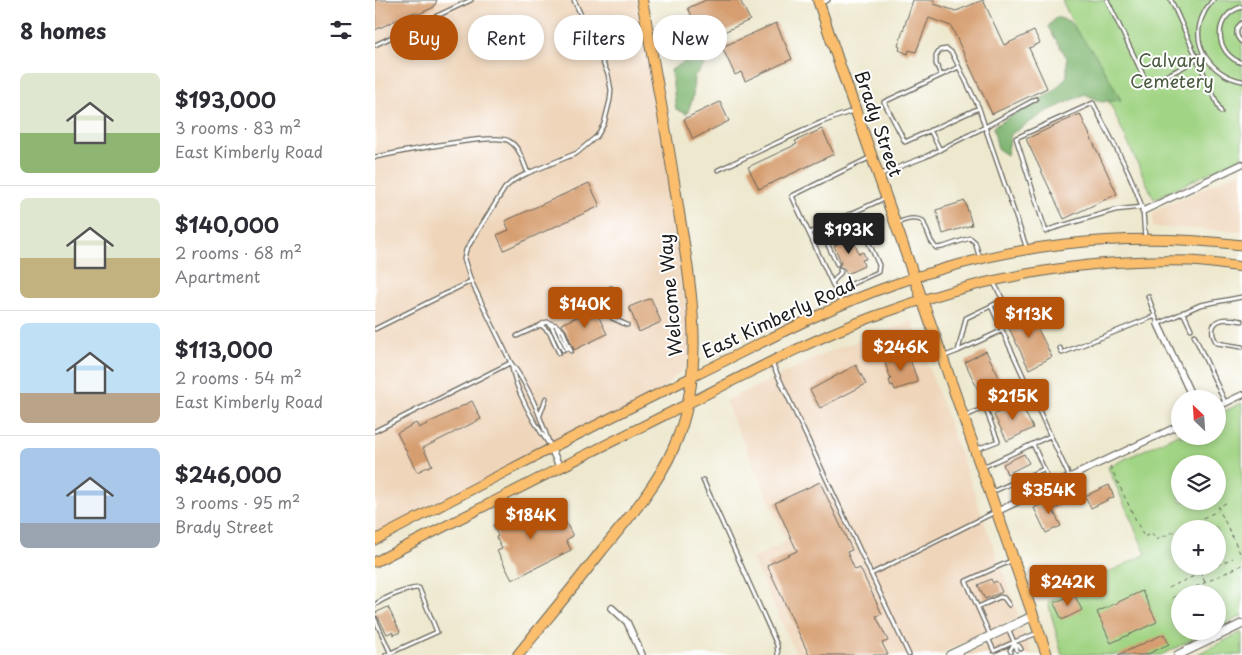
<!DOCTYPE html>
<meta charset="utf-8">
<style>
:root{--surface:#fff;--page:#f7f7f7;--text:#2b2b33;--muted:#7c7c81;--line:#e1e1e2;--accent:#b45309}
body{margin:0;font-family:"Playpen Sans",sans-serif;background:var(--page);color:var(--text);height:100vh;display:flex;flex-direction:column;font-size:19px;white-space:nowrap}
*{box-sizing:border-box;margin:0}
p{font-size:16px;color:var(--muted)}
.icon{flex:none;width:28px;height:28px;fill:none;stroke:currentColor;stroke-width:2;stroke-linecap:round;stroke-linejoin:round}
.map{position:relative;flex:1;overflow:hidden}
.sheet{display:flex;flex-direction:column;background:var(--surface);width:375px}
.sheet>*{flex:none}
.guide{position:absolute;left:15px;top:15px;width:475px;height:45px;display:flex;gap:10px}
.needle{width:32px;rotate:335deg}
.tools{position:absolute;left:796px;top:390px;display:grid;gap:10px}
.tools a{display:grid;place-items:center;width:55px;height:55px;border-radius:50%;background:var(--surface);box-shadow:0 2px 8px #0003;font-size:25px}
.price{position:absolute;translate:-50% -42px;padding:0 11px;border-radius:5px;background:var(--accent);color:#fff;font-size:16px;line-height:32px;filter:drop-shadow(0 1px 2px #0008)}
.price::after{content:'';position:absolute;left:50%;top:30px;width:15px;height:11px;margin-left:-8px;background:inherit;clip-path:polygon(0 0,100% 0,50% 100%)}
.price.active{background:#222;color:#fff}
ul{padding:0;list-style:none}
li{display:flex;align-items:center;gap:15px;height:125px;padding:0 20px}
li+li{border-top:1px solid var(--line)}
li span{display:grid;place-items:center;flex:none;width:140px;height:100px;border-radius:8px;color:#555}
li>.icon{margin-inline-start:auto}
span .icon{width:60px;height:60px;fill:#fffc;stroke-width:1}
li b{font-size:21px}
h2{display:flex;justify-content:space-between;align-items:center;height:60px;padding:0 20px;font-size:21px}
.tag{padding:0 18px;border-radius:22px;background:var(--surface);box-shadow:0 2px 8px #0003;font-size:18px;line-height:45px}
.tag.active{background:var(--accent);color:#fff}
main{display:flex;flex:1;min-height:0}
.map>svg:first-child{display:block}
</style>
<main>
<section class="sheet">
<h2>8 homes<svg class="icon" aria-label="filters" viewBox="0 0 24 24"><path d="M4 7h16M4 17h16"/><circle cx="9" cy="7" r="2"/><circle cx="15" cy="17" r="2"/></svg></h2>
<ul>
<li><span style="background:linear-gradient(#dfe7d0 60%,#8fb573 0)"><svg class="icon" aria-label="home" viewBox="0 0 24 24"><path d="M3 11l9-7 9 7M6 9v11h12V9"/></svg></span><div><b>$193,000</b><p>3 rooms · 83 m²</p><p>East Kimberly Road</p></div></li>
<li><span style="background:linear-gradient(#dfe7d0 60%,#c2b280 0)"><svg class="icon" aria-label="home" viewBox="0 0 24 24"><path d="M3 11l9-7 9 7M6 9v11h12V9"/></svg></span><div><b>$140,000</b><p>2 rooms · 68 m²</p><p>Apartment</p></div></li>
<li><span style="background:linear-gradient(#bfe0f5 70%,#b9a48a 0)"><svg class="icon" aria-label="home" viewBox="0 0 24 24"><path d="M3 11l9-7 9 7M6 9v11h12V9"/></svg></span><div><b>$113,000</b><p>2 rooms · 54 m²</p><p>East Kimberly Road</p></div></li>
<li><span style="background:linear-gradient(#a9c7e8 75%,#9aa5b1 0)"><svg class="icon" aria-label="home" viewBox="0 0 24 24"><path d="M3 11l9-7 9 7M6 9v11h12V9"/></svg></span><div><b>$246,000</b><p>3 rooms · 95 m²</p><p>Brady Street</p></div></li>
</ul>
</section>
<div class="map">
<svg width="867" height="655" viewBox="0 0 867 655">
<rect width="100%" height="100%" fill="#fff"/>
<filter id="ink" filterUnits="userSpaceOnUse"><feTurbulence type="fractalNoise" baseFrequency=".02" numOctaves="2"/><feDisplacementMap in="SourceGraphic" scale="10" xChannelSelector="R" yChannelSelector="G"/><feConvolveMatrix kernelMatrix="1 2 1 2 8 2 1 2 1" color-interpolation-filters="sRGB"/></filter>
<filter id="wash" filterUnits="userSpaceOnUse"><feTurbulence type="fractalNoise" baseFrequency=".0096" numOctaves="4" result="noise"/><feDisplacementMap in="SourceGraphic" scale="20" xChannelSelector="R" yChannelSelector="G"/><feGaussianBlur stdDeviation="1.12" result="paint"/><feColorMatrix in="noise" values="0 0 0 0 0 0 0 0 0 0 0 0 0 0 0 0 0 1.4 0 .05"/><feComposite in="paint" operator="in"/></filter>
<g filter="url(#wash)">
<rect width="100%" height="100%" fill="#ede8ce"/>
<!-- built -->
<path fill="#efd6bb" d="M0,0H267L310,250L319,359L283,393L0,540Z
M867,171V231L778,227V212Z
M537,321L644,617L560,655H422L377,559L412,541L350,401L458,350Z
M647,627L657,655H590Z"/>
<!-- green -->
<path fill="#a1d484" stroke="#5e7850" fill-rule="evenodd" d="M687,0H867V157L779,199Z
M867,403V616L843,628L842,594H805V631H835L786,655H687L673,602L771,554L733,467L805,433V436H842L843,414ZM805,464H842V501H805ZM805,529H842V566H805Z
M867,632V655H821Z"/>
<!-- forest -->
<path fill="#80b672" stroke="#4e6947" d="M681,17L694,21L722,57L746,100L726,102L710,94L671,112L636,134L632,155L623,149L618,127L679,91L692,76V58L673,27Z
M335,46C335,60 330,66 319,76L318,97L312,114L301,109L296,70Z"/>
<g id="blocks">
<!-- building -->
<path fill="#d69e6f" d="M0,0H62L59,7L44,14L39,12L0,30Z
M331,0H365L375,20L329,41L313,8Z
M538,0H560L559,4L581,11L608,0L629,45L659,31L665,43L654,48L672,88L617,114L576,26L554,18L541,52L534,50L533,54L524,50L525,47L523,46Z
M401,23L417,59L370,81L366,72L360,75L347,47Z
M345,102L354,121L318,139L309,119Z
M705,114L742,194L689,219L651,139Z
M447,129L459,154L384,189L373,167L422,144L420,141Z
M214,183L225,206L129,250L122,235L134,230L130,221Z
M590,201L597,225L568,234L561,210Z
M471,236L472,239L477,237L484,254L488,252L491,259L487,260L489,266L472,274L469,268L464,267L466,262L459,246L464,243L463,240Z
M276,298L286,322L264,332L254,307Z
M220,309L232,334L199,350L191,330L186,324Z
M653,309L677,357L654,369L630,320Z
M532,351L543,382L520,390L518,385L516,386L514,380H516L510,363L523,358L522,354Z
M611,351L625,379L603,390L590,362Z
M481,365L491,384L445,408L435,390Z
M97,401L106,419L48,448L57,465L42,472L22,433L41,423L44,428Z
M645,402L658,428L632,441L619,415Z
M649,454L654,463L632,474L628,464Z
M445,482L477,550L472,552L480,570L485,568L507,614L501,616L513,641L507,643L513,655H434L392,565L422,551L400,503Z
M734,485L739,497L716,508L710,496Z
M687,498L689,504L678,510L686,526L671,533L659,508L674,501L676,504Z
M160,504L167,516L177,511L181,520L188,517L198,536L191,540L196,550L137,580L122,551L127,549L121,537L123,536L118,525Z
M616,579L618,583L621,581L623,583L627,592L610,599L603,585Z
M767,591L782,622L736,643L722,612Z
M699,594L707,610L687,620L679,603Z
M13,607L25,632L19,635L17,632L12,634L3,617L0,616V613Z
M789,634L794,644L771,655H743Z"/>
</g>
</g>
<g filter="url(#ink)">
<use href="#blocks" fill-opacity="0" stroke="#65635a" stroke-width="1"/>
<g fill="none" stroke-linecap="round" stroke-linejoin="round">
<defs>
<path id="service" d="M732,0L771,81C783,83 818,62 828,54
M796,0L846,112
M838,0C835,4 831,8 829,13C813,44 836,75 867,81
M445,3L453,0
M867,7C837,15 839,54 867,63
M867,23C860,28 860,37 867,42
M0,45L96,0
M566,75L561,64V56L565,50L572,49L577,53L584,67
M604,108L530,142L509,102L584,67L604,108L610,127L661,99
M555,130L565,150
M0,157C22,153 119,132 134,141C145,147 148,162 153,173
M343,170L447,122L480,110
M506,174L550,157L610,127L652,249
M767,207L740,210L676,229L671,232L641,138L718,103C735,138 757,173 768,211L770,238
M523,223C531,219 540,217 548,221L556,241L561,248L568,247L595,238L600,242L605,259
M434,233L510,198
M451,241L462,264
M457,283L466,272L465,270
M619,283L628,300L616,306L694,476
M236,288L231,307L237,318L252,325
M461,291L503,272L504,265L486,226
M773,296L783,324L825,305L867,297
M467,305L417,196L494,158
M616,306L591,318L583,351L626,331
M808,312L816,329
M867,321C861,320 853,318 846,320C835,323 836,335 842,343L867,347
M172,322L181,325L192,349
M167,324L172,322L177,327L188,350
M181,325L188,331L196,351
M0,329L96,281
M819,335L850,402
M142,336L166,325L175,333L184,353
M685,348L687,353L780,316
M570,356L583,351
M136,363C141,392 157,419 173,443
M397,363L534,655
M165,415L171,398
M591,416L653,388
M0,431L135,363
M658,444L676,485
M176,448C166,419 155,387 136,363L96,281L89,259L91,250L130,188L139,180L153,173L202,153L222,136L229,124L235,100L236,90L233,74L199,0
M602,449L623,441L610,407
M608,467L675,436
M328,480L402,645L403,655
M617,492L669,469
M496,574L620,512
M0,605C8,598 33,588 44,588L62,632L11,655
M603,607L625,597L629,598L634,605
M0,619L15,652
M615,635L591,581L638,560
M613,638L619,651L639,642L633,628
M642,650L639,642L663,633
M636,652L635,650L639,644L644,646L646,649"/>
<path id="minor" d="M768,211L867,164
M783,324L818,399
M842,407L867,395
M176,448L185,468
M621,512L805,425
M237,608L252,622L267,655"/>
<path id="tertiary" d="M575,655L658,616
M803,655L867,624"/>
<path id="primary" d="M0,540C107,484 213,428 321,375C385,344 449,309 517,285C634,244 744,230 867,245
M0,562C95,513 192,464 288,416C357,382 427,343 500,316C600,279 708,258 816,261C833,262 850,265 867,267"/>
<path id="trunk" d="M443,0L465,66L672,655
M143,655C171,620 200,585 228,549C254,518 283,484 299,447C334,367 314,277 301,194C291,129 279,64 267,0"/>
</defs>
<!-- service casing -->
<use href="#service" stroke="#65635a" stroke-width="5.5"/>
<!-- minor casing -->
<use href="#minor" stroke="#65635a" stroke-width="8"/>
<!-- tertiary casing -->
<use href="#tertiary" stroke="#65635a" stroke-width="10"/>
<!-- primary casing -->
<use href="#primary" stroke="#65635a" stroke-width="11"/>
<!-- trunk casing -->
<use href="#trunk" stroke="#65635a" stroke-width="12"/>
<!-- path -->
<path stroke="#65635a" stroke-width="1" stroke-dasharray="4 4" stroke-linecap="butt" d="M735,466L769,537L777,533L781,540L805,529
M851,503L843,507L867,557
M806,528L843,511
M842,565L858,558
M825,571L831,585
M793,588L841,566
M806,594L867,565
M797,598L805,594"/>
<!-- service -->
<use href="#service" stroke="#fff" stroke-width="3"/>
<!-- minor -->
<use href="#minor" stroke="#fff" stroke-width="5.5"/>
<!-- tertiary -->
<use href="#tertiary" stroke="#fff" stroke-width="8"/>
<!-- primary -->
<use href="#primary" stroke="#fabe6d" stroke-width="9"/>
<!-- trunk -->
<use href="#trunk" stroke="#fabe6d" stroke-width="10"/>
</g>
</g>
<g text-anchor="middle" stroke-width="4" stroke-linejoin="round" paint-order="stroke">
<!-- park labels -->
<g font-size="18" fill="#4b5c40" stroke="#fff">
<text x="797" y="67">Calvary<tspan x="797" dy="21">Cemetery</tspan></text>
</g>
<!-- street labels -->
<g font-size="18" fill="#1c1c1c" stroke="#fff">
<text transform="translate(503 124) rotate(71)" y="6">Brady Street</text>
<text transform="translate(296 295) rotate(-95)" y="6">Welcome Way</text>
<text transform="translate(404 318) rotate(-25)" y="6">East Kimberly Road</text>
</g>
</g>
</svg>
<div class="tools">
<a><svg class="needle" viewBox="-14 -14 28 28"><path d="M0-13l5 13h-10z" fill="#e53935"/><path d="M0 13l5-13h-10z" fill="#7c7c81"/></svg></a>
<a><svg class="icon" aria-label="layers" viewBox="0 0 24 24"><path d="M12 4l9 5-9 5-9-5zM3 14l9 5 9-5"/></svg></a>
<a>+</a>
<a>−</a>
</div>
<b class="price active" style="left:474px;top:255px">$193K</b>
<b class="price" style="left:210px;top:329px">$140K</b>
<b class="price" style="left:654px;top:339px">$113K</b>
<b class="price" style="left:526px;top:372px">$246K</b>
<b class="price" style="left:638px;top:421px">$215K</b>
<b class="price" style="left:674px;top:515px">$354K</b>
<b class="price" style="left:156px;top:540px">$184K</b>
<b class="price" style="left:693px;top:607px">$242K</b>
<div class="guide">
<a class="tag active">Buy</a>
<a class="tag">Rent</a>
<a class="tag">Filters</a>
<a class="tag">New</a>
</div>
</div>
</main>
